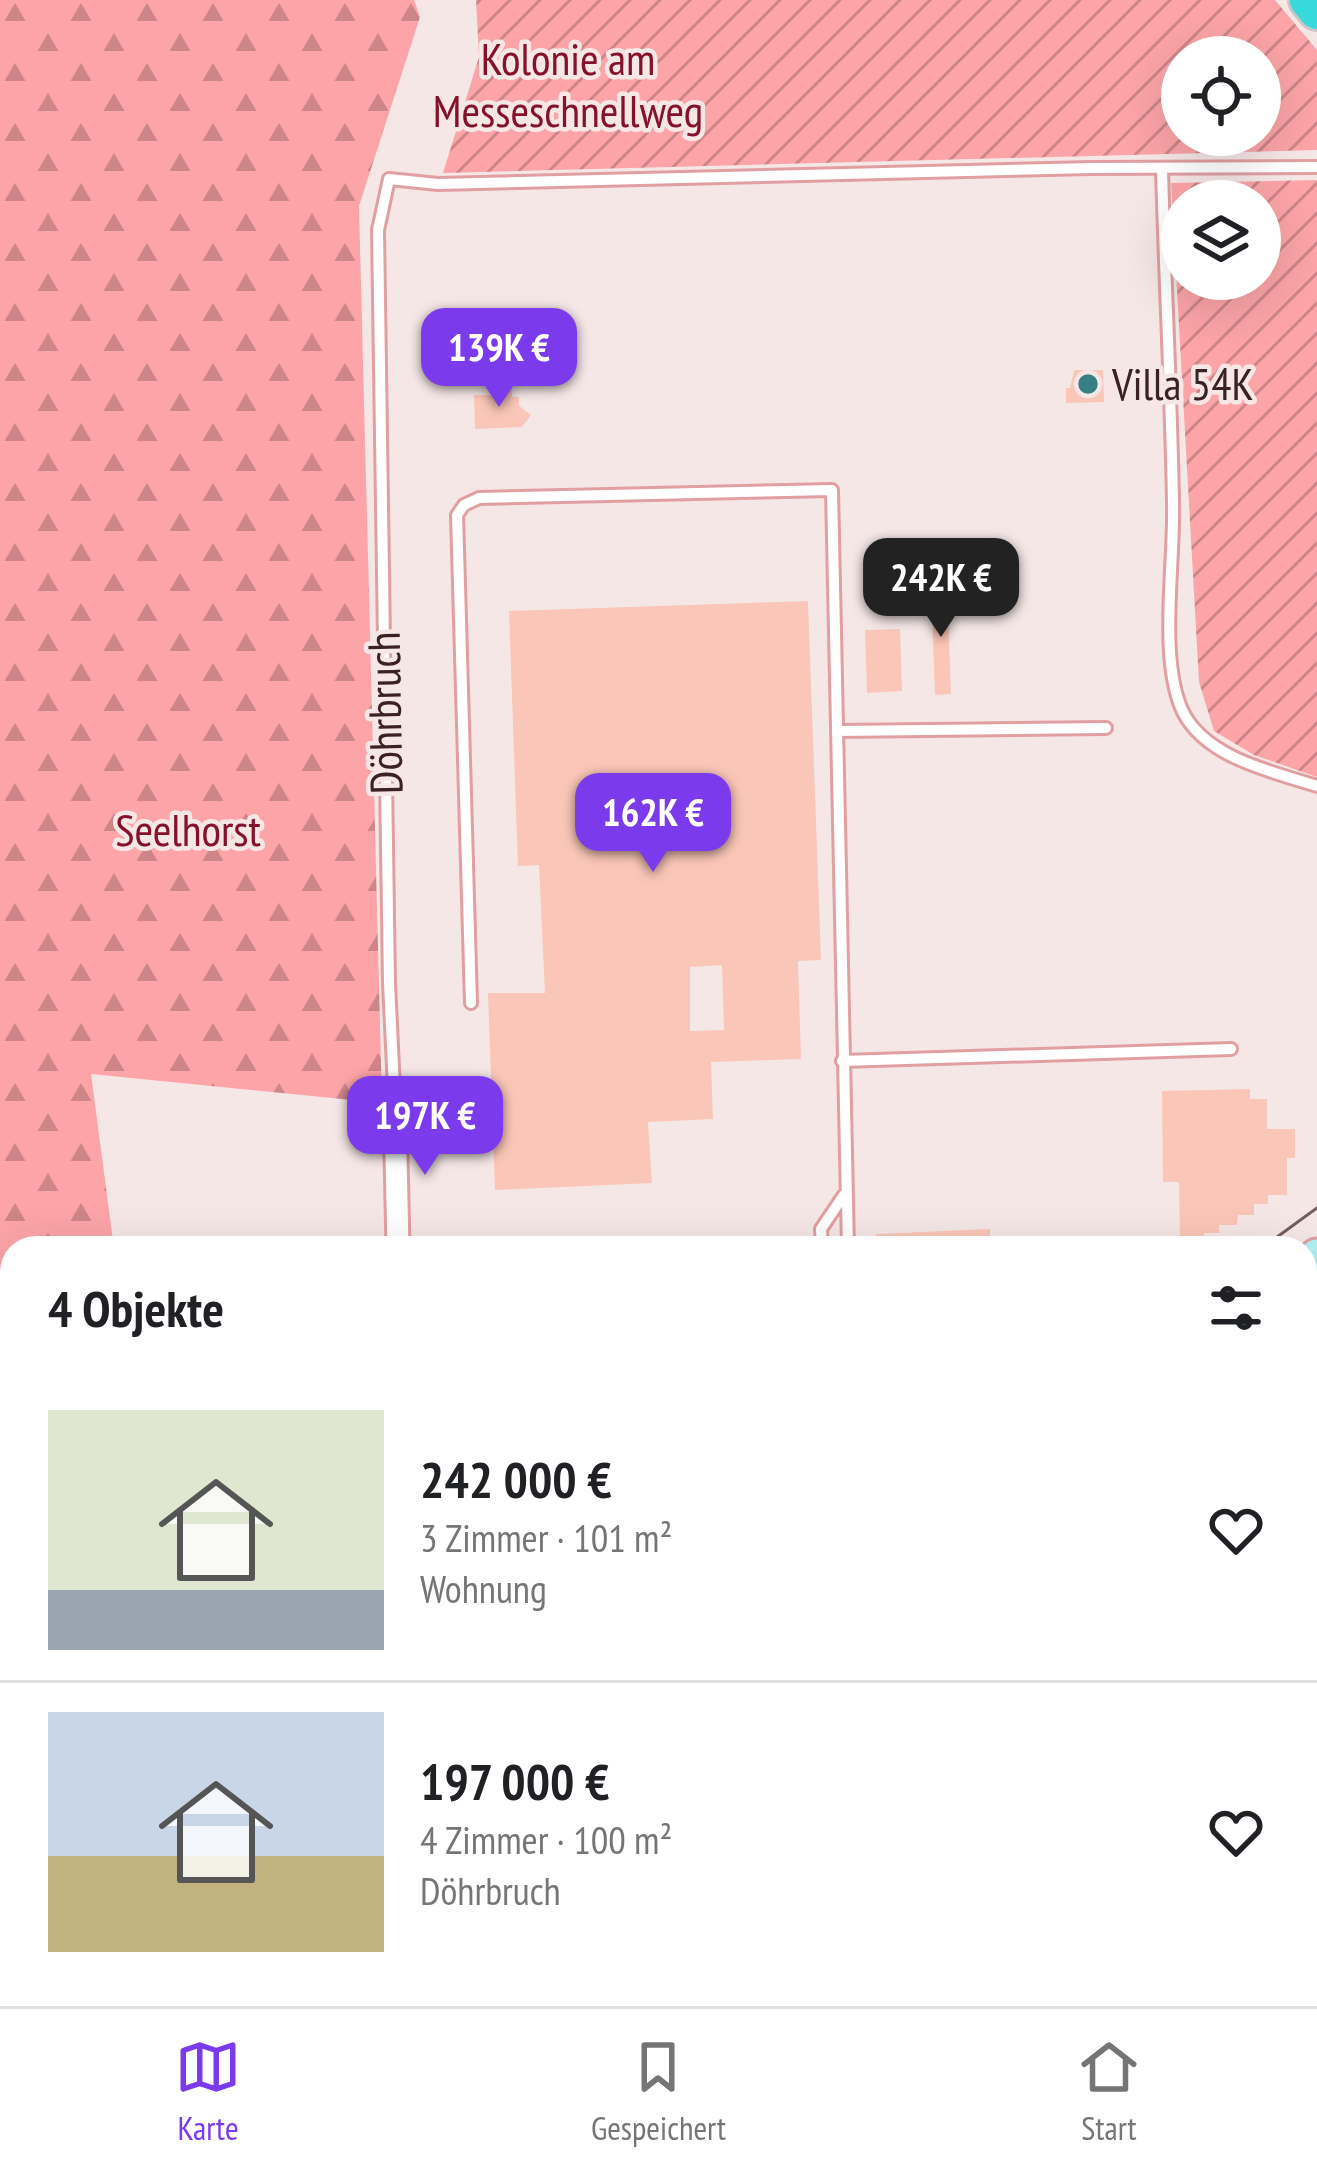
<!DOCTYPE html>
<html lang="de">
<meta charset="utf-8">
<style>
:root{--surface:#fff;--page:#f6f6f6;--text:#202124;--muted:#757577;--line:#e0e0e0;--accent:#7c3aed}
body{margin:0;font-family:"PT Sans Narrow",sans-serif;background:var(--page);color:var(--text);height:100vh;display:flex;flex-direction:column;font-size:45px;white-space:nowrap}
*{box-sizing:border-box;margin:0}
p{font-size:39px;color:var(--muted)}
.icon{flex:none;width:66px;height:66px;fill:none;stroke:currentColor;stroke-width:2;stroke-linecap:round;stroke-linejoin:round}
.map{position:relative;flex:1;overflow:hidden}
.drawer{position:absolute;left:0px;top:1236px;width:1317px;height:771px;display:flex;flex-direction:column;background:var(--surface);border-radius:36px 36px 0 0;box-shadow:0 12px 48px #0002}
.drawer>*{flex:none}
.buttons{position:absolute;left:1161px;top:36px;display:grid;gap:24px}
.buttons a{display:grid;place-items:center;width:120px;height:120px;border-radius:50%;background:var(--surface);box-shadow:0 12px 48px #0002;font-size:60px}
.price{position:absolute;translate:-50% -102px;padding:0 27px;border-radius:24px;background:var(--accent);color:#fff;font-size:39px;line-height:78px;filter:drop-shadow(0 3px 6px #0008)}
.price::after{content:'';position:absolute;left:50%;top:72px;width:36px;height:27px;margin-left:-18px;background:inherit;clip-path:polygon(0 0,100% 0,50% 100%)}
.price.current{background:#222;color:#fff}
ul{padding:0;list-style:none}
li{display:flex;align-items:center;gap:36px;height:300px;padding:0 48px}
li+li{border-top:3px solid var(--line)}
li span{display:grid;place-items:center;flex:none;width:336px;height:240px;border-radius:0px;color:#555}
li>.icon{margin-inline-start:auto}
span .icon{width:144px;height:144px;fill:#fffc;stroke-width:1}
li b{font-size:51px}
h2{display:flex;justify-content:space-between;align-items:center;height:144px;padding:0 48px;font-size:51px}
.tabs{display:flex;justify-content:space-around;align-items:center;height:168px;border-top:3px solid var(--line);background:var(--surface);font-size:33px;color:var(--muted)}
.tabs a{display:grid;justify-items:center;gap:6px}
.tabs .current{color:var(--accent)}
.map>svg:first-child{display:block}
</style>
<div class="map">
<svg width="1317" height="2006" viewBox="0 0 1317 2006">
<defs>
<pattern id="grass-tufts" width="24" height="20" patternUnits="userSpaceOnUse" patternTransform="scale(3)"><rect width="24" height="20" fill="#fca4a8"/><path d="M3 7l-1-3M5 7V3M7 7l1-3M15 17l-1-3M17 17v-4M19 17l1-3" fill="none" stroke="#cd8588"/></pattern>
<pattern id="forest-firs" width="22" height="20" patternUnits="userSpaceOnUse" patternTransform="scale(3)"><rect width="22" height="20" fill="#fca4a8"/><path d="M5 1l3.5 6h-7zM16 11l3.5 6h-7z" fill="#cd8588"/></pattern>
<pattern id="garden-furrows" width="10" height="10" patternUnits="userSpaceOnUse" patternTransform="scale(3)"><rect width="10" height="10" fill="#fca4a8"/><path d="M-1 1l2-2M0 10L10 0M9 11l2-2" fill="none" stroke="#cd8588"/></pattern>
</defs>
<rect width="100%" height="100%" fill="#f6e7e7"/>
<!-- grass -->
<path fill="url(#grass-tufts)" d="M1317,1859V2006H1229L1236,1995H1305V1879Z"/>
<!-- forest -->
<path fill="url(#forest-firs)" d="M0,0H414L420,17L359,206L382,1103L91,1074L114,1248H12V1434L0,1435Z"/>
<!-- garden -->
<path fill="url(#garden-furrows)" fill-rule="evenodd" d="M476,0H1275L1317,50V150L443,173L479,57ZM1182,57H1260V135H1182Z
M1317,180V777L1254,755L1214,731L1199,682L1171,183ZM1260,201V279H1182V201Z
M587,1995H1119L1112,2006H587Z"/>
<!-- building -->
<path fill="#fac6b7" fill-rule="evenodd" d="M1074,370H1103L1104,402L1066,403V388H1070Z
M512,386V397H519V406L531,415L522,427L475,429L474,395H491L490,387Z
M931,585H947L951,694L935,695Z
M808,601L821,960L798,961L801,1059L711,1062L713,1119L648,1122L652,1183L495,1190L488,993H545L539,865L518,866L509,611ZM722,965L724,1030L690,1031V967Z
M900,629L902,691L867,693L865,630Z
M1250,1089V1099H1267V1129H1295V1158H1287V1195H1268V1204H1254V1215H1238L1237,1225H1219V1233H1204V1243H1180L1179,1182H1163L1162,1091Z
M990,1229V1248H876V1234Z"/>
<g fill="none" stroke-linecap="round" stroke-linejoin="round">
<defs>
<path id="service" d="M1162,169C1165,280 1171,391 1173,502C1175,561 1158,660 1183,712C1206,758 1273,772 1317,786
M837,731L1106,728
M471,1003L457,515L464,505L479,498L832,490L848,1248
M842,1061L1231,1049
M395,1110L389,983L378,230L389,179L438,184L1092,168L1317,167
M822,1248L821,1229L844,1195"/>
<path id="minor" d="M395,1110L398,1248
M0,2005L12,1994
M287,2006L301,1995"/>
<path id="secondary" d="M1305,1265L1317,1256
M408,2006L422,1995"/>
<path id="trunk" d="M1308,0L1317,11
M1305,1784L1317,1763
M1305,1842L1317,1822
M1176,2006L1183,1995
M1209,2006L1215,1995"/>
</defs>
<!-- service casing -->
<use href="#service" stroke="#e19fa1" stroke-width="16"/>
<!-- minor casing -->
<use href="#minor" stroke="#e19fa1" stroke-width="27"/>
<!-- secondary casing -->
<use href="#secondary" stroke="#e19fa1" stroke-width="39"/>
<!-- trunk casing -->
<use href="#trunk" stroke="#ccc5c6" stroke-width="42"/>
<!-- service -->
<use href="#service" stroke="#fff" stroke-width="10"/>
<!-- minor -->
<use href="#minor" stroke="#fff" stroke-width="21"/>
<!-- secondary -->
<use href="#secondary" stroke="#b3f1f2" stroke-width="33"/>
<!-- trunk -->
<use href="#trunk" stroke="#36dadc" stroke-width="36"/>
<!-- tram -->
<path stroke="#745d5e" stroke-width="3" d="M1262,1248L1317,1208
M349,2006L363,1995"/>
</g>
<!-- markers -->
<circle fill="#377f81" stroke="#f6e7e7" stroke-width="4.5" cx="1088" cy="384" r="12"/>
<g text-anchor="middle" stroke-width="9" stroke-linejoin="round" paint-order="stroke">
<!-- park labels -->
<g font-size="45" fill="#85112a" stroke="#f6e7e7">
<text x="568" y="75">Kolonie am<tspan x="568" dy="52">Messeschnellweg</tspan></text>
<text x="188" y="846">Seelhorst</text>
</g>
<!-- poi labels -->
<g font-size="45" fill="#3b2122" stroke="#f6e7e7" text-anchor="start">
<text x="1112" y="400">Villa 54K</text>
</g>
<!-- street labels -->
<g font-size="45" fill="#3b2122" stroke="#f6e7e7">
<text transform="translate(385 713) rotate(-91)" y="16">Döhrbruch</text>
</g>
</g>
</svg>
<div class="buttons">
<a><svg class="icon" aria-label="locate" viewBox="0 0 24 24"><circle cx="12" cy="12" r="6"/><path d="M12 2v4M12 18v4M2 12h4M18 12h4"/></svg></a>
<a><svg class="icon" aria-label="layers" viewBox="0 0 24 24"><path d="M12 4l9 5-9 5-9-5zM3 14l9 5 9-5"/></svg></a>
</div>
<b class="price" style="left:499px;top:410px">139K €</b>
<b class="price current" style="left:941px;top:640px">242K €</b>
<b class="price" style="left:653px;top:875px">162K €</b>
<b class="price" style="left:425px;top:1178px">197K €</b>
<section class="drawer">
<h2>4 Objekte<svg class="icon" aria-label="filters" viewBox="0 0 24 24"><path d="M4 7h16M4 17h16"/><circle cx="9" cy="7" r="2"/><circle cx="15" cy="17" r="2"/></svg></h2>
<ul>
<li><span style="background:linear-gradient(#dfe7d0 75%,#9aa5b1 0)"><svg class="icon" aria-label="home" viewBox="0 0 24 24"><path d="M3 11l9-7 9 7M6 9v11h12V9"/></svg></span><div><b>242 000 €</b><p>3 Zimmer · 101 m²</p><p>Wohnung</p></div><svg class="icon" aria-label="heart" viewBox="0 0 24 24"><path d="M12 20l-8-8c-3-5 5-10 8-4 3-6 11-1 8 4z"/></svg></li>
<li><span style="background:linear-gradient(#c9d6e8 60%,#c2b280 0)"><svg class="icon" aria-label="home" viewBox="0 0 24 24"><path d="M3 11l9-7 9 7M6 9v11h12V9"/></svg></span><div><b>197 000 €</b><p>4 Zimmer · 100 m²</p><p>Döhrbruch</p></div><svg class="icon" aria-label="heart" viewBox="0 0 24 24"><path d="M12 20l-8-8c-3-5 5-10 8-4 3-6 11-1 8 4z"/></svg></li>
</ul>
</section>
</div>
<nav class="tabs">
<a class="current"><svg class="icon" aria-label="map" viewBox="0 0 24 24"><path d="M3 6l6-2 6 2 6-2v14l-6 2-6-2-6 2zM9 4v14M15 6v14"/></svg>Karte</a>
<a><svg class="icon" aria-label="saved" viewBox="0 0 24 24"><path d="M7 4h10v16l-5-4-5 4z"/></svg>Gespeichert</a>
<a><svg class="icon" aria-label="home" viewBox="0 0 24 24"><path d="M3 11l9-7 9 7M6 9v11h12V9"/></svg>Start</a>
</nav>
